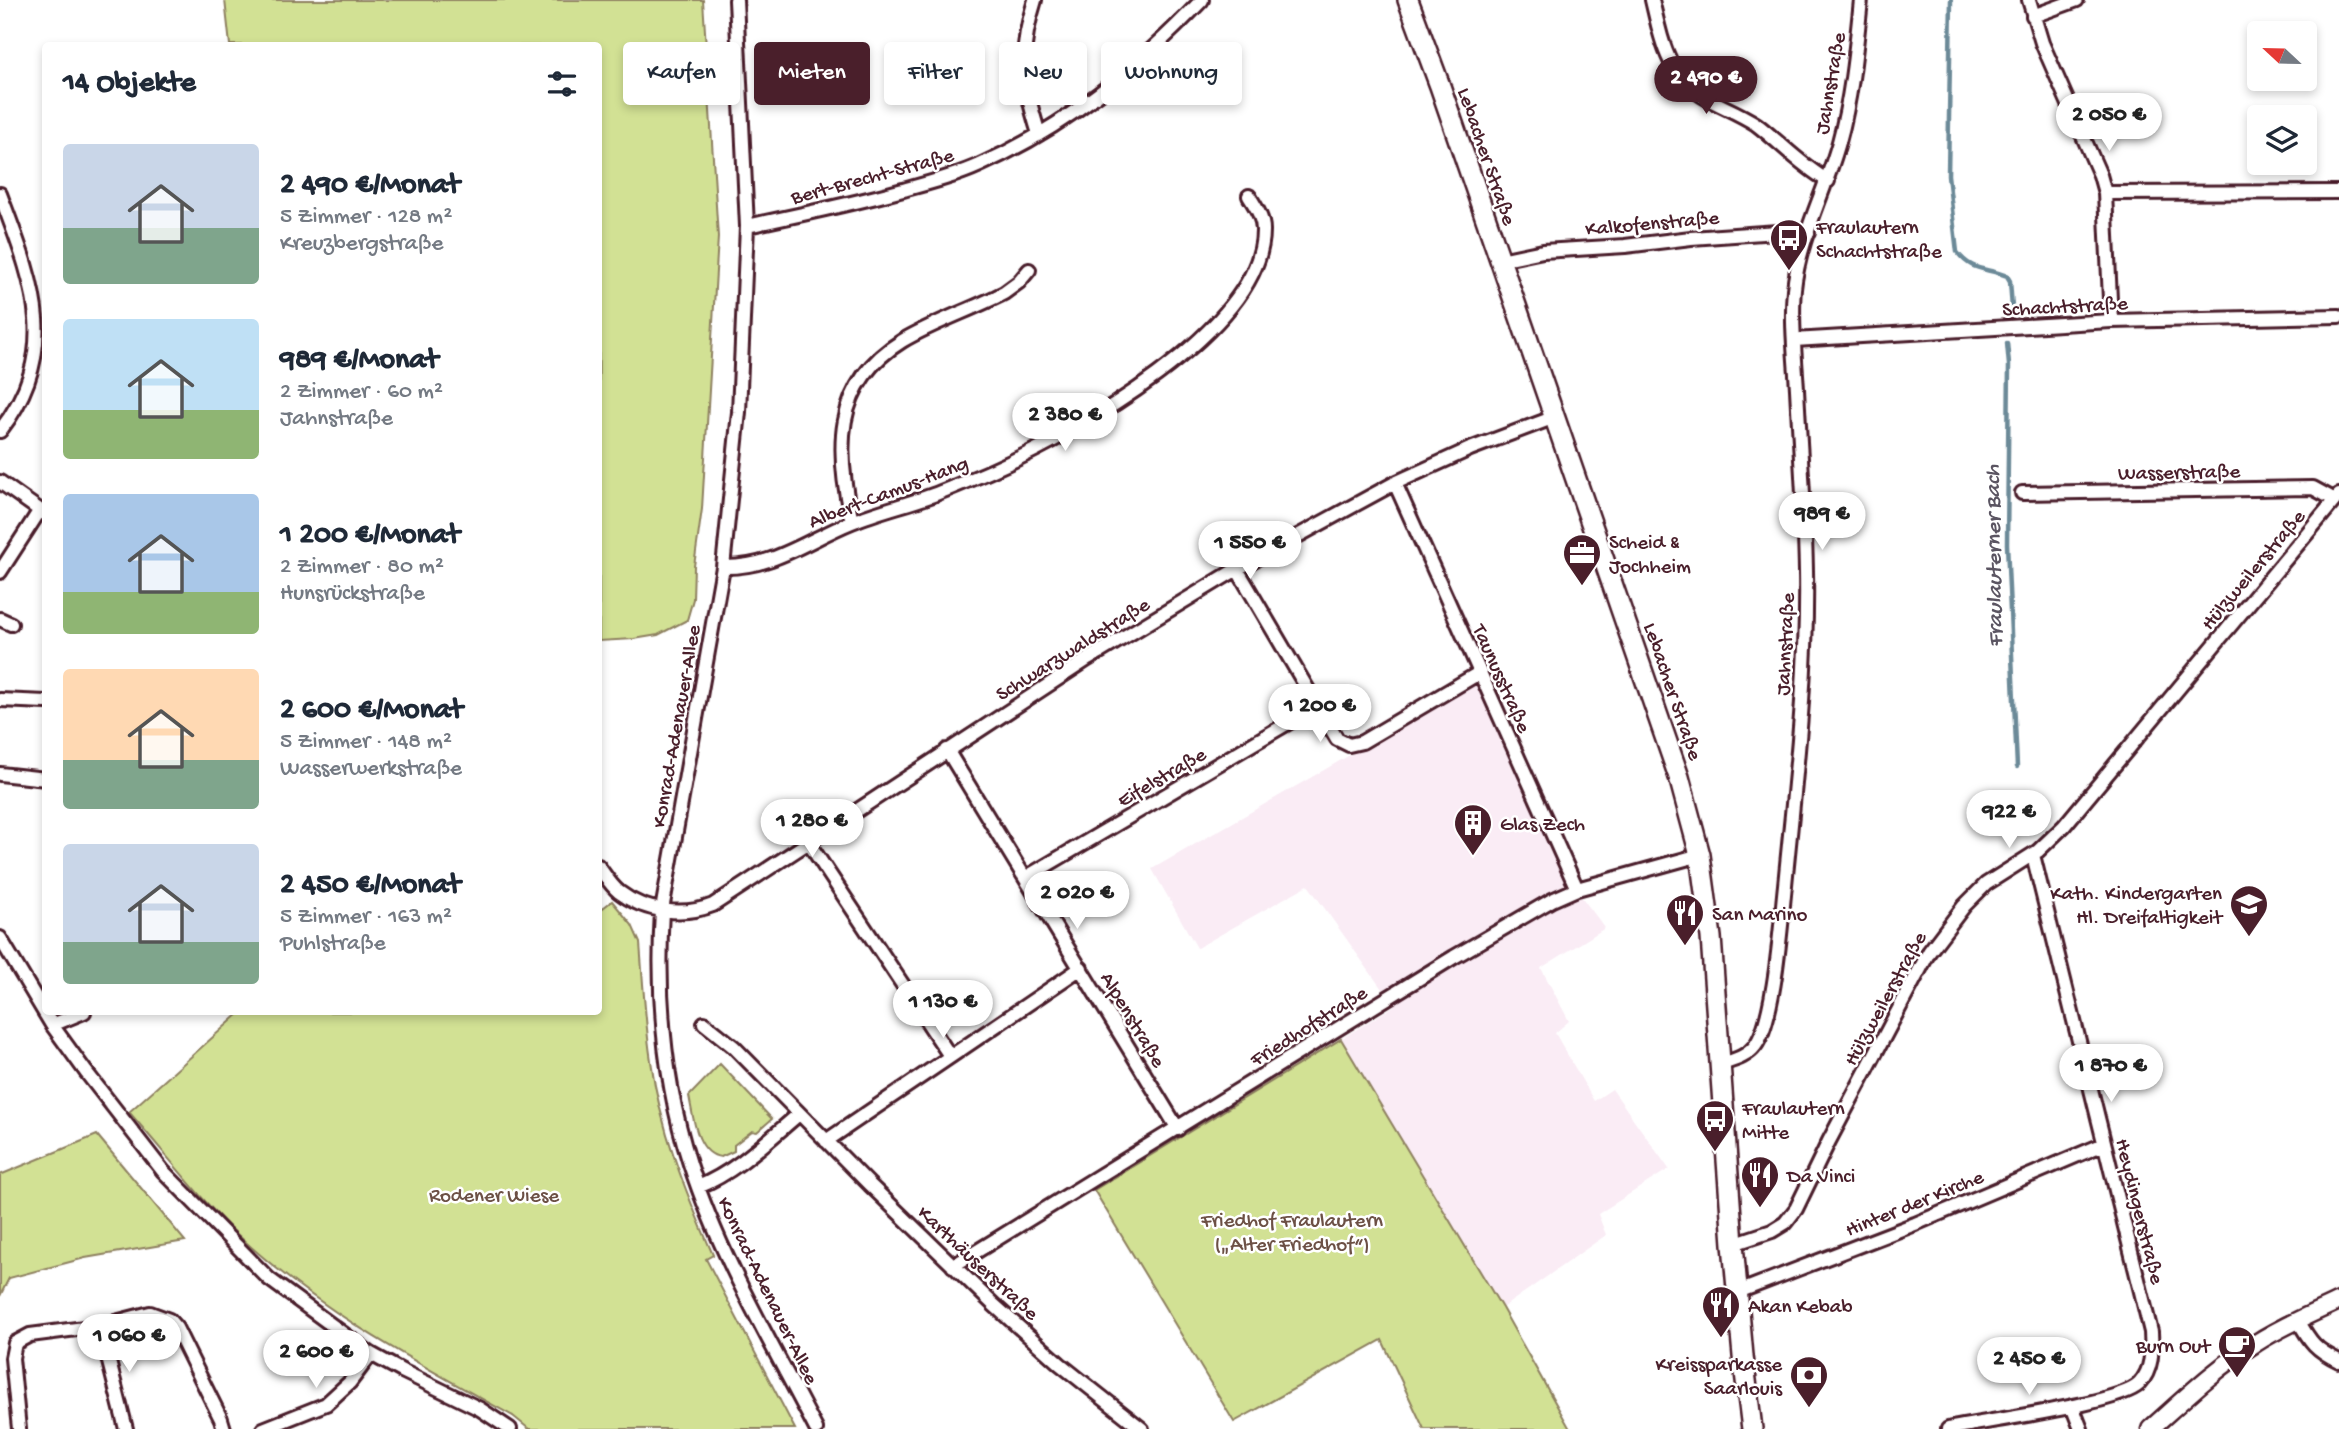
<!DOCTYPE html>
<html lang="de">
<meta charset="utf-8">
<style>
:root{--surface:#fff;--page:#f2f2f3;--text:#1f2937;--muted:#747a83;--accent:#4a1f2b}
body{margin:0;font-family:"Gochi Hand",sans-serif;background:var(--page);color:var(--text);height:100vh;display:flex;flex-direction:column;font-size:26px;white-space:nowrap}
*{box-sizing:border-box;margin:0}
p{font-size:23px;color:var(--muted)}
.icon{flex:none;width:38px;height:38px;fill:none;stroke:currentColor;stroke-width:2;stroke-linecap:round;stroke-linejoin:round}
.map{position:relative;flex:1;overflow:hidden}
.sheet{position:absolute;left:42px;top:42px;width:560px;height:973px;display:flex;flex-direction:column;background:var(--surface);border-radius:7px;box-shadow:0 4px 10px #0003}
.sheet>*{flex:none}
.guide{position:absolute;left:623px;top:42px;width:665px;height:63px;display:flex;gap:14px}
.needle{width:46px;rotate:292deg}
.buttons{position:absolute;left:2247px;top:21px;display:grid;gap:14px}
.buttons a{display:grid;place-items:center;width:70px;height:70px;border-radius:7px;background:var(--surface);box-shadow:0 4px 10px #0003;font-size:35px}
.price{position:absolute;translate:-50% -60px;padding:0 16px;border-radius:24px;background:#fff;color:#222;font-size:23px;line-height:46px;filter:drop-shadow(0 2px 4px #0008)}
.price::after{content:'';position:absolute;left:50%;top:42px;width:21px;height:16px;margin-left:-10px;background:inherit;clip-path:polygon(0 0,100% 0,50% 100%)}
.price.on{background:var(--accent);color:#fff}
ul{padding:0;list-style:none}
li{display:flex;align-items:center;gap:21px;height:175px;padding:0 21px}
li span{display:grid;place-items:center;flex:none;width:196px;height:140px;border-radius:7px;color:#555}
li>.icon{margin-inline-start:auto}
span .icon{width:84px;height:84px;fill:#fffc;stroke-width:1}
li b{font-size:30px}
h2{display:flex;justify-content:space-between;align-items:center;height:84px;padding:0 21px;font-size:30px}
.pill{padding:0 24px;border-radius:7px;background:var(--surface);box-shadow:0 4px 10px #0003;font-size:24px;line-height:63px}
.pill.on{background:var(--accent);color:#fff}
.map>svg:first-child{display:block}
</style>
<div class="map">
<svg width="2339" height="1429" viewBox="0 0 2339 1429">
<rect width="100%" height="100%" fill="#fff"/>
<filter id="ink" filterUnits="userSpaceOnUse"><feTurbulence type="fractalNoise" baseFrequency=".0143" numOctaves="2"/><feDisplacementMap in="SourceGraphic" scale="14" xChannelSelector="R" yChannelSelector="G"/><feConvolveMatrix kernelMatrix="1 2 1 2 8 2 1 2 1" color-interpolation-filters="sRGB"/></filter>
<g filter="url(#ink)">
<!-- built -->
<path fill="#faecf5" d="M1475,683L1565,875L1605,928L1541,968L1569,1021L1555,1033L1594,1101L1612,1089L1669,1169L1598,1214L1606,1235L1502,1308L1341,1039L1394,1006L1308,885L1197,948L1152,869Z"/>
<!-- green -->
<path fill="#d2e194" stroke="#8e8060" stroke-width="2" d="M225,0H703L718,237L702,509L694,566L693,599L687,620L658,635L634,639L599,641L598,46L230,45Z
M612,901L632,925L640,943C643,982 645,1022 651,1061C660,1129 686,1193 713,1255L706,1259L795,1429H529L513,1416C417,1363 319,1311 238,1235C199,1198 165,1153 129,1112L241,1012H598L599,911Z
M1341,1039L1502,1308L1570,1429H1424L1382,1340L1234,1422L1094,1190Z
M720,1064L772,1119L757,1132L752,1131L734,1145V1151L721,1157C696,1154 693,1115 689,1096Z
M97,1135L185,1241L85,1258L9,1278L0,1296V1175Z"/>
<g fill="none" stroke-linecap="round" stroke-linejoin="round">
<!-- stream -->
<path stroke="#6c8a98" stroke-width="4.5" d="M1951,0L1948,175L1957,252C1973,273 1986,267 2007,276L2010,281L2012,308
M2007,343L2009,365L2007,544L2017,767"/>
<defs>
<path id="minor" d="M736,0L747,226L739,412L723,567L662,910C657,994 664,1083 690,1164C720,1257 771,1342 816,1429
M1035,0C1018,54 1022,80 1039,134
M1652,0C1662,42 1667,77 1708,99C1723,107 1741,114 1756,124C1781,143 1799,164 1828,181
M2029,0L2042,43L2100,175L2105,193L2111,321
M2033,16L2077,0
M2105,193L2339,192
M0,194C32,280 63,349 0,431
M747,226C799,215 852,204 903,190C929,183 956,176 980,165C1066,127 1137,68 1202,0
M1500,260L1543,251L1625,246L1691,238L1791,231L1808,233
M1794,340L2111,321L2339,316
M0,482L45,514
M1395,483L1577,889
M2022,493L2313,488L2335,500
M852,522C836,452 832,384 902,341C934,322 971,310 1004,293L1019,282L1029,270
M723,567C774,568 807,540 852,522C878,511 906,505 933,495C952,488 972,479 991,471C1071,436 1264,329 1263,230C1263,217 1255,206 1249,196
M1237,569L1337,739L1349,745L1362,742L1479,673
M0,572L40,510
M0,619L11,624
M0,700L46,702
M947,750L1178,1129
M0,774L46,779
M808,842L950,1056
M598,866C605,875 610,885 619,892C645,912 683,917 713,905L1088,659L1237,569L1395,483L1470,449L1555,417
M1025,878L1317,706
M0,938L52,1025L86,1072L163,1171L269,1279L371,1354L402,1371L480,1409L510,1429
M704,1023L734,1047L870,1185L994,1305L1060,1364L1142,1429
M52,1025L84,1012
M1722,1064C1733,1060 1747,1057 1755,1046C1775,1020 1781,920 1785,885C1795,781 1808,675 1806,571C1805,510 1800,449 1797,389C1795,356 1791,322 1794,289C1799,239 1826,190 1839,142C1852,95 1856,48 1861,0
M826,1141L1081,968
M698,1187C736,1172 768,1140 799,1114
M1733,1244L1772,1231L1785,1223L1796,1209L1829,1141L1929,952L1964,906L1986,884L2038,851L2064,826L2339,495
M953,1266L1454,957L1552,900L1577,889L1700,855
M1738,1292L1915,1224L2104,1144
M2298,1320C2310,1342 2316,1350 2339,1361
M100,1326L126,1429
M2072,1406L2081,1429
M19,1429L12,1358L15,1343L30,1335L100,1326L150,1313L169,1320L176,1328L221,1419L224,1429
M263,1429L326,1404L350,1382L371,1354
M1948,1429C1983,1421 2119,1404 2139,1384C2153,1369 2152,1351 2151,1332L2033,855"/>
<path id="tertiary" d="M2150,1429C2184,1399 2217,1367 2256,1343C2282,1326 2311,1314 2339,1301"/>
<path id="primary" d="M1408,0L1440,86L1679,777L1700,855L1711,937L1733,1244L1743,1356L1752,1429"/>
</defs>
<!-- minor casing -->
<use href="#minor" stroke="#4a1f2b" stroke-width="18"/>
<!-- tertiary casing -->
<use href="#tertiary" stroke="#4a1f2b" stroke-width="21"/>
<!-- primary casing -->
<use href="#primary" stroke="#4a1f2b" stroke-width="24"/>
<!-- minor -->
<use href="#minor" stroke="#fff" stroke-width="12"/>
<!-- tertiary -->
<use href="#tertiary" stroke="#fff" stroke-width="16"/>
<!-- primary -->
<use href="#primary" stroke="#fff" stroke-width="19"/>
</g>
</g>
<!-- icons -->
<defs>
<symbol id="bus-pin" viewBox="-11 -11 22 30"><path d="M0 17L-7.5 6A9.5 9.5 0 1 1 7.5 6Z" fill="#4a1f2b" stroke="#fff"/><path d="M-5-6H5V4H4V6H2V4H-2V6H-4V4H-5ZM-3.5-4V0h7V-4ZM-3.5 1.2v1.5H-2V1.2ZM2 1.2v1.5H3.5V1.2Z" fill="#fff"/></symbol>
<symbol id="office-pin" viewBox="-11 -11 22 30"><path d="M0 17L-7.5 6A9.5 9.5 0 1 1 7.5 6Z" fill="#4a1f2b" stroke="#fff"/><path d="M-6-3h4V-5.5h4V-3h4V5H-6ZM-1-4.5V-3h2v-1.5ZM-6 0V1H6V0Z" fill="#fff"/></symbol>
<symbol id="building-pin" viewBox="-11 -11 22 30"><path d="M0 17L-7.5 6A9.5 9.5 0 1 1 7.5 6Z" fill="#4a1f2b" stroke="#fff"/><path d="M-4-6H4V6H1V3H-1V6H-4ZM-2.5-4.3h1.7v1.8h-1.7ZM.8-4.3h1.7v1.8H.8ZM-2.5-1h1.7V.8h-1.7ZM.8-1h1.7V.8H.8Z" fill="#fff"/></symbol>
<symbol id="school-pin" viewBox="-11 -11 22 30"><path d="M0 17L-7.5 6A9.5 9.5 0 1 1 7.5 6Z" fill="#4a1f2b" stroke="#fff"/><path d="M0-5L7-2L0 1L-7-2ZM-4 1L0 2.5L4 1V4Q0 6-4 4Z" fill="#fff"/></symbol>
<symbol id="restaurant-pin" viewBox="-11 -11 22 30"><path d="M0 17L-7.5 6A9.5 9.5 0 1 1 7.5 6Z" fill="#4a1f2b" stroke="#fff"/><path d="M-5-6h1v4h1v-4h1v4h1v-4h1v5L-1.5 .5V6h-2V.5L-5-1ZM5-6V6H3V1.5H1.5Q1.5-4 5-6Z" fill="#fff"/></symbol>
<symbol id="cafe-pin" viewBox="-11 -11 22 30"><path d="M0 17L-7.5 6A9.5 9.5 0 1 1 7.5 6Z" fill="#4a1f2b" stroke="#fff"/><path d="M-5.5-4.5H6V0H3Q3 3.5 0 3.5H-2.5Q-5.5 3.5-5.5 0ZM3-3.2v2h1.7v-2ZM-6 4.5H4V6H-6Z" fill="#fff"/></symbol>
<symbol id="bank-pin" viewBox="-11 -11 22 30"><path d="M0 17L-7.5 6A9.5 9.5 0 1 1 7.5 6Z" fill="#4a1f2b" stroke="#fff"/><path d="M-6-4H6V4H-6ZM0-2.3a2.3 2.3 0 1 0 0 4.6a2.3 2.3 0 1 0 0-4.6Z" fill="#fff"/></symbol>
</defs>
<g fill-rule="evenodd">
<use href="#bus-pin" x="1767" y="216" width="44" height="60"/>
<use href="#office-pin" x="1560" y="531" width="44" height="60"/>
<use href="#building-pin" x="1451" y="801" width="44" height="60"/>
<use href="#school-pin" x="2227" y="882" width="44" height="60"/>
<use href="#restaurant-pin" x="1663" y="891" width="44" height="60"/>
<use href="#bus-pin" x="1693" y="1097" width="44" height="60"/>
<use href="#restaurant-pin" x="1738" y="1153" width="44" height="60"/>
<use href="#restaurant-pin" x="1699" y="1283" width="44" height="60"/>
<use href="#cafe-pin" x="2215" y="1323" width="44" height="60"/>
<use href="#bank-pin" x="1787" y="1353" width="44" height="60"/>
</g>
<g text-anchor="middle" stroke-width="5" stroke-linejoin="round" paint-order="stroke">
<!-- street labels -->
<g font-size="21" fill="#4a1f2b" stroke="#fff">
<text transform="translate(1829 83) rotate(-80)" y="7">Jahnstraße</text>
<text transform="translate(1488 156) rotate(71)" y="7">Lebacher Straße</text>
<text transform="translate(872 175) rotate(-15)" y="7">Bert-Brecht-Straße</text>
<text transform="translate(1652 222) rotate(-5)" y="7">Kalkofenstraße</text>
<text transform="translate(2065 305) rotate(-3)" y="7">Schachtstraße</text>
<text transform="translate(2179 471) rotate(-1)" y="7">Wasserstraße</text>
<text transform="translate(888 491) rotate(-21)" y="7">Albert-Camus-Hang</text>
<text transform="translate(2252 569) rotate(-50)" y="7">Hülzweilerstraße</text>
<text transform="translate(1784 644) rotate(-87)" y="7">Jahnstraße</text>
<text transform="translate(1072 648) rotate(-32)" y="7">Schwarzwaldstraße</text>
<text transform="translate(1503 678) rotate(66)" y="7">Taunusstraße</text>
<text transform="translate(1674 691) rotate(71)" y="7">Lebacher Straße</text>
<text transform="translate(675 726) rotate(-80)" y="7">Konrad-Adenauer-Allee</text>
<text transform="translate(1161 776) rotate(-30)" y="7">Eifelstraße</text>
<text transform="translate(1884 998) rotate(-61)" y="7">Hülzweilerstraße</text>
<text transform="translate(1134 1019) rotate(59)" y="7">Alpenstraße</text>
<text transform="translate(1308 1025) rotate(-32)" y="7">Friedhofstraße</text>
<text transform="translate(1914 1202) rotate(-22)" y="7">Hinter der Kirche</text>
<text transform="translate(2141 1211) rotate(76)" y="7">Heydingerstraße</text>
<text transform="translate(979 1262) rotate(43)" y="7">Karthäuserstraße</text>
<text transform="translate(769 1290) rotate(64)" y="7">Konrad-Adenauer-Allee</text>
</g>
<!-- poi labels -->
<g font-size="21" fill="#4a1f2b" stroke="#fff" text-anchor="start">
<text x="1816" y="233">Fraulautern<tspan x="1816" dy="24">Schachtstraße</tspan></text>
<text x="1609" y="548">Scheid &amp;<tspan x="1609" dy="24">Jochheim</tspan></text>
<text x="1500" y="830">Glas Zech</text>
<text x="2222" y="899" text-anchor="end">Kath. Kindergarten<tspan x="2222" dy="24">Hl. Dreifaltigkeit</tspan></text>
<text x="1712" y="920">San Marino</text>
<text x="1742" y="1114">Fraulautern<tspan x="1742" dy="24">Mitte</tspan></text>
<text x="1787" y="1182">Da Vinci</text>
<text x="1748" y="1312">Akan Kebab</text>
<text x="2210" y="1352" text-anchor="end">Burn Out</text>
<text x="1782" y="1370" text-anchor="end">Kreissparkasse<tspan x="1782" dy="24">Saarlouis</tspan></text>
</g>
<!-- park labels -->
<g font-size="21" fill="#6c5045" stroke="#fff">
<text x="494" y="1201">Rodener Wiese</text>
<text x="1292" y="1226">Friedhof Fraulautern<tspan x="1292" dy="24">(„Alter Friedhof“)</tspan></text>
</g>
<!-- water labels -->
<g font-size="23" font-style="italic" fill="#5b5562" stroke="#fff">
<text transform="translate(1992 556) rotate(-91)" y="8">Fraulauterner Bach</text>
</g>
</g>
</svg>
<div class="buttons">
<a><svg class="needle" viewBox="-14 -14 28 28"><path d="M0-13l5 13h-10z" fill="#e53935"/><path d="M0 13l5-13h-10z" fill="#747a83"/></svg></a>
<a><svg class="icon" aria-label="layers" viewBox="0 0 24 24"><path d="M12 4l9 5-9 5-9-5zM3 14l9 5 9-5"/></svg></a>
</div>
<b class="price on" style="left:1706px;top:116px">2 490 €</b>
<b class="price" style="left:2109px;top:153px">2 050 €</b>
<b class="price" style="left:1065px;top:453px">2 380 €</b>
<b class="price" style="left:1822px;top:552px">989 €</b>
<b class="price" style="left:1250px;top:581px">1 550 €</b>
<b class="price" style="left:1320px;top:744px">1 200 €</b>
<b class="price" style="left:2009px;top:850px">922 €</b>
<b class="price" style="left:812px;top:859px">1 280 €</b>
<b class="price" style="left:1077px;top:931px">2 020 €</b>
<b class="price" style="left:943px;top:1040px">1 130 €</b>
<b class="price" style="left:2111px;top:1104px">1 870 €</b>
<b class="price" style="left:129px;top:1374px">1 060 €</b>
<b class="price" style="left:316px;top:1390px">2 600 €</b>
<b class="price" style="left:2029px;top:1397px">2 450 €</b>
<div class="guide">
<a class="pill">Kaufen</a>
<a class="pill on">Mieten</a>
<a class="pill">Filter</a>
<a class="pill">Neu</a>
<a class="pill">Wohnung</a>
</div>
<section class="sheet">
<h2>14 Objekte<svg class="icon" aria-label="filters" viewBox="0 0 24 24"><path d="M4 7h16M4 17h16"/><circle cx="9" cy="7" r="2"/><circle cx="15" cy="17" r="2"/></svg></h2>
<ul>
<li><span style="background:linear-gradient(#c9d6e8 60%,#7fa58c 0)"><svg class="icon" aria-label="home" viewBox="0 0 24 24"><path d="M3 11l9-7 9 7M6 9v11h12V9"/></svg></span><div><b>2 490 €/Monat</b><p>5 Zimmer · 128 m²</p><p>Kreuzbergstraße</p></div></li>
<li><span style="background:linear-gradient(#bfe0f5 65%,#8fb573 0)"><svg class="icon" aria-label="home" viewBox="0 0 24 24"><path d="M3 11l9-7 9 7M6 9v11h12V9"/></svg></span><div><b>989 €/Monat</b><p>2 Zimmer · 60 m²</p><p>Jahnstraße</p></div></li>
<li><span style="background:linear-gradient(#a9c7e8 70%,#8fb573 0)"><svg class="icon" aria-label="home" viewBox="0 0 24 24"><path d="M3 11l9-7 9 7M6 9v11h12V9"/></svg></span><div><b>1 200 €/Monat</b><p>2 Zimmer · 80 m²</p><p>Hunsrückstraße</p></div></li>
<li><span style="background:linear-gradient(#ffd9b3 65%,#7fa58c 0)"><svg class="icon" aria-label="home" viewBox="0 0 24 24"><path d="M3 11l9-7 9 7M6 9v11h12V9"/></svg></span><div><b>2 600 €/Monat</b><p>5 Zimmer · 148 m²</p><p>Wasserwerkstraße</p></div></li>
<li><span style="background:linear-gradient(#c9d6e8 70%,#7fa58c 0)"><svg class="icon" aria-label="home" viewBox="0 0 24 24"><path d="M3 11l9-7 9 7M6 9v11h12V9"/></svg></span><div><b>2 450 €/Monat</b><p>5 Zimmer · 163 m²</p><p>Puhlstraße</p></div></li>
</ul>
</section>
</div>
